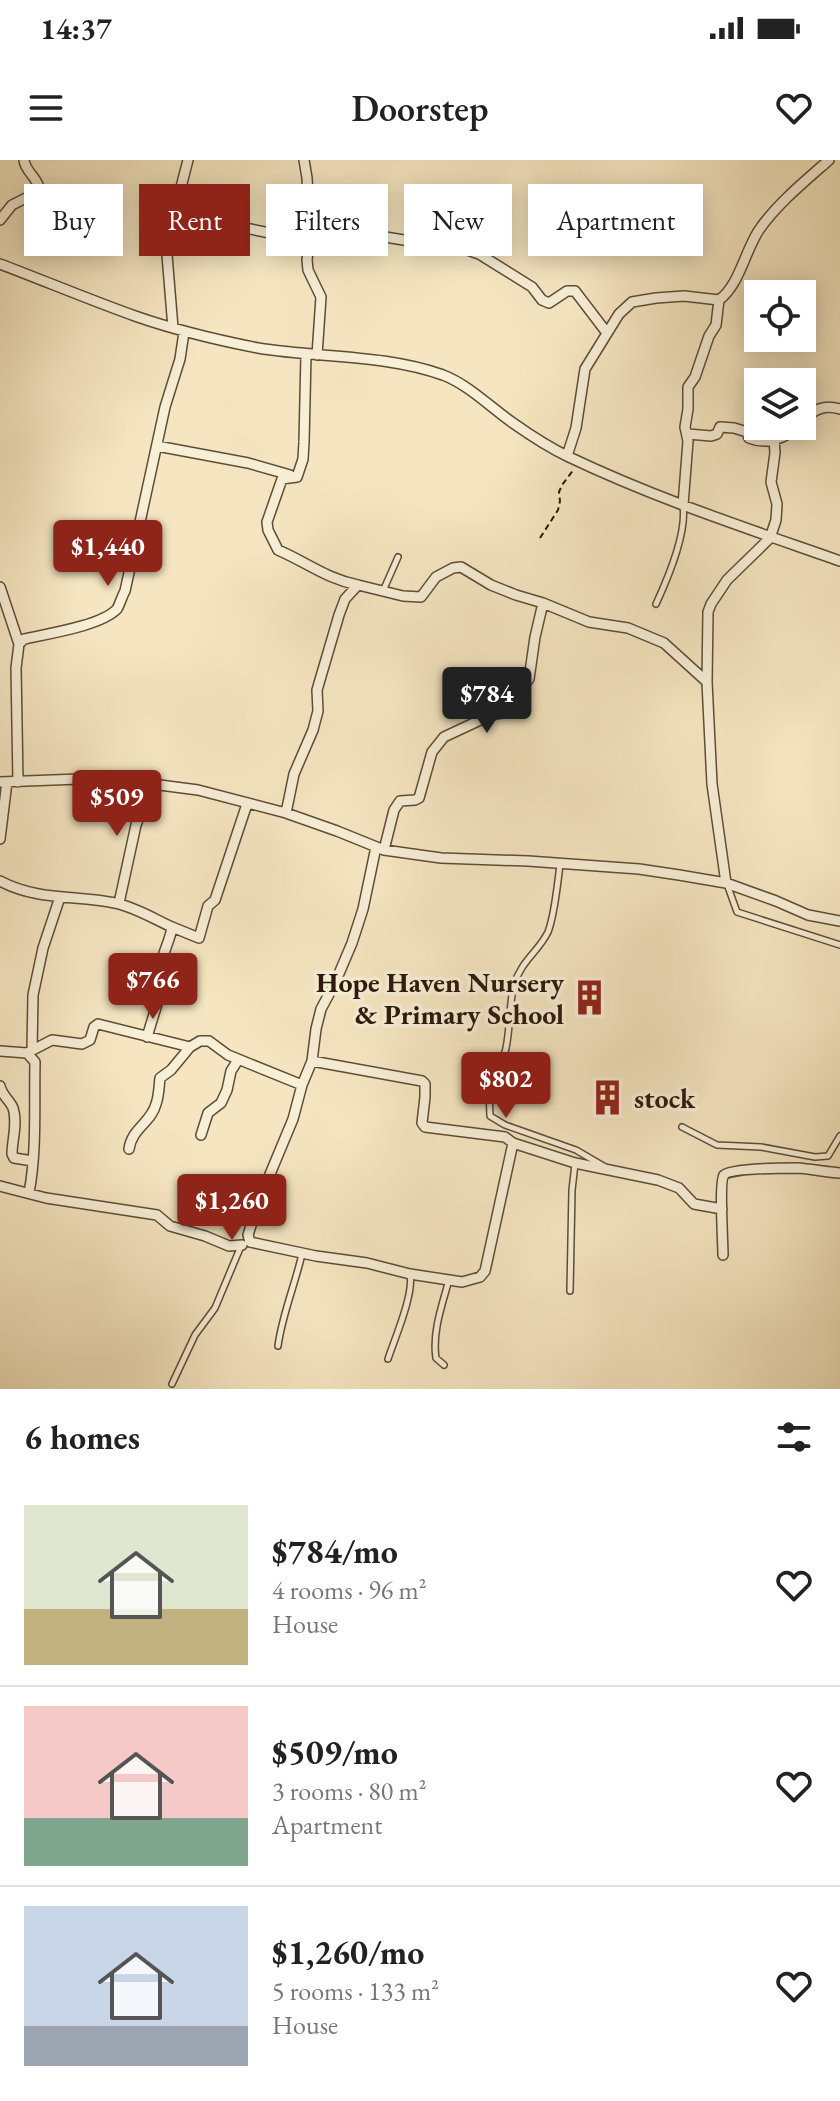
<!DOCTYPE html>
<meta charset="utf-8">
<style>
:root{--surface:#fff;--page:#f2f2f2;--text:#222;--muted:#767676;--line:#e0e0e0;--accent:#8f2418}
body{margin:0;font-family:"EB Garamond",serif;background:var(--page);color:var(--text);height:100vh;display:flex;flex-direction:column;font-size:30px;white-space:nowrap}
*{box-sizing:border-box;margin:0}
p{font-size:26px;color:var(--muted)}
.icon{flex:none;width:44px;height:44px;fill:none;stroke:currentColor;stroke-width:2;stroke-linecap:round;stroke-linejoin:round}
.map{position:relative;height:1229px;overflow:hidden}
.sheet{display:flex;flex-direction:column;background:var(--surface);flex:1}
.sheet>*{flex:none}
.top-card{position:absolute;left:24px;top:24px;width:792px;height:72px;display:flex;gap:16px}
.buttons{position:absolute;left:744px;top:120px;display:grid;gap:16px}
.buttons a{display:grid;place-items:center;width:72px;height:72px;border-radius:0px;background:var(--surface);box-shadow:0 4px 20px #0003;font-size:40px}
.price{position:absolute;translate:-50% -68px;padding:0 18px;border-radius:8px;background:var(--accent);color:#fff;font-size:26px;line-height:52px;filter:drop-shadow(0 2px 4px #0008)}
.price::after{content:'';position:absolute;left:50%;top:48px;width:24px;height:18px;margin-left:-12px;background:inherit;clip-path:polygon(0 0,100% 0,50% 100%)}
.price.on{background:#222;color:#fff}
ul{padding:0;list-style:none}
li{display:flex;align-items:center;gap:24px;height:200px;padding:0 24px}
li+li{border-top:2px solid var(--line)}
li span{display:grid;place-items:center;flex:none;width:224px;height:160px;border-radius:0px;color:#555}
li>.icon{margin-inline-start:auto}
span .icon{width:96px;height:96px;fill:#fffc;stroke-width:1}
li b{font-size:34px}
h2{display:flex;justify-content:space-between;align-items:center;height:96px;padding:0 24px;font-size:34px}
.tag{padding:0 28px;border-radius:0px;background:var(--surface);box-shadow:0 4px 20px #0003;font-size:28px;line-height:72px}
.tag.on{background:var(--accent);color:#fff}
.status{display:flex;justify-content:space-between;align-items:center;height:56px;padding:0 40px;background:var(--surface);direction:ltr}
.status svg{height:22px;fill:currentColor}
header{display:flex;justify-content:space-between;align-items:center;height:104px;padding:0 24px;background:var(--surface);font-size:36px;font-weight:600}
.map>svg:first-child{display:block}
</style>
<div class="status"><b>14:37</b><svg viewBox="0 0 49 12"><path d="M0 12V9h3v3zM5 12V6h3v6zM10 12V3h3v9zM15 12V0h3v12zM26 1h20v11H26zM47 4h2v5h-2z"/></svg></div>
<header><svg class="icon" aria-label="menu" viewBox="0 0 24 24"><path d="M4 6h16M4 12h16M4 18h16"/></svg>Doorstep<svg class="icon" aria-label="heart" viewBox="0 0 24 24"><path d="M12 20l-8-8c-3-5 5-10 8-4 3-6 11-1 8 4z"/></svg></header>
<div class="map">
<svg width="840" height="1229" viewBox="0 0 840 1229">
<rect width="100%" height="100%" fill="#f5e6c1"/>
<filter id="stains"><feTurbulence type="fractalNoise" baseFrequency=".0025" numOctaves="4"/><feColorMatrix values="0 0 0 0 .2 0 0 0 0 .09 0 0 0 0 .02 0 0 0 .5 -.17"/></filter>
<radialGradient id="worn" r=".72"><stop offset=".6" stop-color="#630" stop-opacity="0"/><stop offset="1" stop-color="#630" stop-opacity=".3"/></radialGradient>
<g fill="none" stroke-linecap="round" stroke-linejoin="round">
<defs>
<path id="service" d="M383,431L398,397
M656,444C668,418 687,374 683,346
M560,704C558,722 554,757 548,772C539,791 521,801 514,825C507,849 513,898 493,914L489,930L490,956L505,965L576,990L605,1007
M727,724L737,752L840,785
M682,967L717,985L761,987L815,997L828,996L840,976
M570,1131L572,1030L575,1004
M278,1186C282,1155 295,1125 302,1094
M388,1199C395,1178 414,1134 410,1115
M444,1205L436,1198C432,1173 442,1145 449,1120
M172,1224L195,1175L215,1148L241,1086"/>
<path id="minor" d="M304,0L307,18L310,75L307,100L308,110L321,137L317,195
M174,54H189L230,65L280,75H310L325,70L367,74L428,84L456,86L479,94L532,127L542,140L549,143L567,131H575L607,173
M0,60L12,45L40,31C38,17 25,12 24,0
M0,104C45,121 90,140 135,156C175,170 217,180 258,188C319,198 384,194 443,215C469,225 490,247 513,263C530,275 550,288 569,297C657,339 749,369 840,401
M173,168L167,95L174,54L188,0
M306,195L304,282L303,299L297,317L282,319L267,362L268,370L278,390C308,403 325,418 358,425
M802,261C813,250 824,244 840,249
M688,274L711,276L717,274L720,267L734,268L747,272L749,278C766,285 786,279 798,266
M157,286L248,303L290,315
M567,296L576,268L585,209L619,154L632,142L656,138L684,136L719,140C739,126 745,91 759,70C777,44 805,21 829,0
M683,345L688,281L685,267L688,249V227L695,217L709,176L716,165L719,140
M0,427L19,484
M0,622L79,619L152,624L198,630L286,653L337,671L384,690L441,698L528,701L639,709L679,715L726,723L776,741L808,755L840,761
M18,622L16,508L19,484L24,479C46,474 101,466 117,449C120,444 122,436 125,431L165,247L180,199L184,172
M286,653L294,614L313,570L318,551L317,530L339,455L345,439L358,425L403,436L421,437L436,417L453,408L461,407L491,425L516,435L543,443L589,462L628,468L664,483L707,522
M0,679L7,622
M376,687L363,749L352,783L335,823L321,849L316,869L312,901L302,925L293,959L258,1043L248,1075L250,1082L316,1096L367,1103L410,1114L462,1122L480,1117L485,1111L513,983
M384,690L394,650L400,641L415,640L419,638L432,592L444,577L491,555L502,553L512,547L519,537L524,525L529,519L535,477L543,443
M0,721C38,741 75,735 115,743C135,747 154,759 172,767C170,785 154,805 164,821L147,877
M726,723L712,624L707,522L708,452L711,444L727,420L770,378L776,360L777,344L771,322L775,293L774,279
M119,743L136,665L152,624
M172,767L199,778L208,746L215,740L247,644
M32,890L33,835L43,788L60,737
M0,891L27,893L52,880L82,884L90,880L94,867L98,864L190,887L200,881H209L228,895L302,925
M27,893L35,902C34,946 37,990 29,1033
M312,901L422,921L425,924V937L422,963L425,967L505,977L513,983L575,1003L658,1020L679,1028L694,1044L722,1049
M0,926C2,936 10,940 13,948C18,963 12,980 12,994L14,998L33,1001
M201,975L208,953L221,943L227,930L231,911L238,900
M129,989C132,968 151,963 156,944C159,936 159,926 160,918L171,910L190,887
M0,1026L46,1038L157,1055L170,1066L205,1076L229,1086L242,1085
M723,1095C723,1083 719,1021 724,1015C729,1008 786,1008 797,1008C811,1009 826,1012 840,1013"/>
</defs>
<!-- service casing -->
<use href="#service" stroke="#5e4c38" stroke-width="8"/>
<!-- minor casing -->
<use href="#minor" stroke="#5e4c38" stroke-width="12"/>
<!-- path -->
<path stroke="#2b180b" stroke-width="2" stroke-dasharray="6 4" stroke-linecap="butt" d="M540,378L558,350L560,341L559,332L562,325L574,309"/>
<!-- service -->
<use href="#service" stroke="#f8efd7" stroke-width="5"/>
<!-- minor -->
<use href="#minor" stroke="#f8efd7" stroke-width="9"/>
</g>
<!-- icons -->
<defs>
<symbol id="building-bare" viewBox="-9 -9 18 18"><path d="M-4-6H4V6H1V3H-1V6H-4ZM-2.5-4.3h1.7v1.8h-1.7ZM.8-4.3h1.7v1.8H.8ZM-2.5-1h1.7V.8h-1.7ZM.8-1h1.7V.8H.8Z" fill="#8f2418" stroke="#f8efd7" stroke-width="2.5" paint-order="stroke"/></symbol>
</defs>
<g fill-rule="evenodd">
<use href="#building-bare" x="564" y="812" width="51" height="51"/>
<use href="#building-bare" x="582" y="912" width="51" height="51"/>
</g>
<g text-anchor="middle" stroke-width="7" stroke-linejoin="round" paint-order="stroke">
<!-- poi labels -->
<g font-size="28" font-weight="bold" fill="#2b180b" stroke="#f8efd7" text-anchor="end">
<text x="564" y="832">Hope Haven Nursery<tspan x="564" dy="32">&amp; Primary School</tspan></text>
<text x="634" y="948" text-anchor="start">stock</text>
</g>
</g>
<rect width="100%" height="100%" filter="url(#stains)"/>
<rect width="100%" height="100%" fill="url(#worn)"/>
</svg>
<div class="buttons">
<a><svg class="icon" aria-label="locate" viewBox="0 0 24 24"><circle cx="12" cy="12" r="6"/><path d="M12 2v4M12 18v4M2 12h4M18 12h4"/></svg></a>
<a><svg class="icon" aria-label="layers" viewBox="0 0 24 24"><path d="M12 4l9 5-9 5-9-5zM3 14l9 5 9-5"/></svg></a>
</div>
<b class="price" style="left:108px;top:428px">$1,440</b>
<b class="price on" style="left:487px;top:575px">$784</b>
<b class="price" style="left:117px;top:678px">$509</b>
<b class="price" style="left:153px;top:861px">$766</b>
<b class="price" style="left:506px;top:960px">$802</b>
<b class="price" style="left:232px;top:1082px">$1,260</b>
<div class="top-card">
<a class="tag">Buy</a>
<a class="tag on">Rent</a>
<a class="tag">Filters</a>
<a class="tag">New</a>
<a class="tag">Apartment</a>
</div>
</div>
<section class="sheet">
<h2>6 homes<svg class="icon" aria-label="filters" viewBox="0 0 24 24"><path d="M4 7h16M4 17h16"/><circle cx="9" cy="7" r="2"/><circle cx="15" cy="17" r="2"/></svg></h2>
<ul>
<li><span style="background:linear-gradient(#dfe7d0 65%,#c2b280 0)"><svg class="icon" aria-label="home" viewBox="0 0 24 24"><path d="M3 11l9-7 9 7M6 9v11h12V9"/></svg></span><div><b>$784/mo</b><p>4 rooms · 96 m²</p><p>House</p></div><svg class="icon" aria-label="heart" viewBox="0 0 24 24"><path d="M12 20l-8-8c-3-5 5-10 8-4 3-6 11-1 8 4z"/></svg></li>
<li><span style="background:linear-gradient(#f6c9c9 70%,#7fa58c 0)"><svg class="icon" aria-label="home" viewBox="0 0 24 24"><path d="M3 11l9-7 9 7M6 9v11h12V9"/></svg></span><div><b>$509/mo</b><p>3 rooms · 80 m²</p><p>Apartment</p></div><svg class="icon" aria-label="heart" viewBox="0 0 24 24"><path d="M12 20l-8-8c-3-5 5-10 8-4 3-6 11-1 8 4z"/></svg></li>
<li><span style="background:linear-gradient(#c9d6e8 75%,#9aa5b1 0)"><svg class="icon" aria-label="home" viewBox="0 0 24 24"><path d="M3 11l9-7 9 7M6 9v11h12V9"/></svg></span><div><b>$1,260/mo</b><p>5 rooms · 133 m²</p><p>House</p></div><svg class="icon" aria-label="heart" viewBox="0 0 24 24"><path d="M12 20l-8-8c-3-5 5-10 8-4 3-6 11-1 8 4z"/></svg></li>
</ul>
</section>
